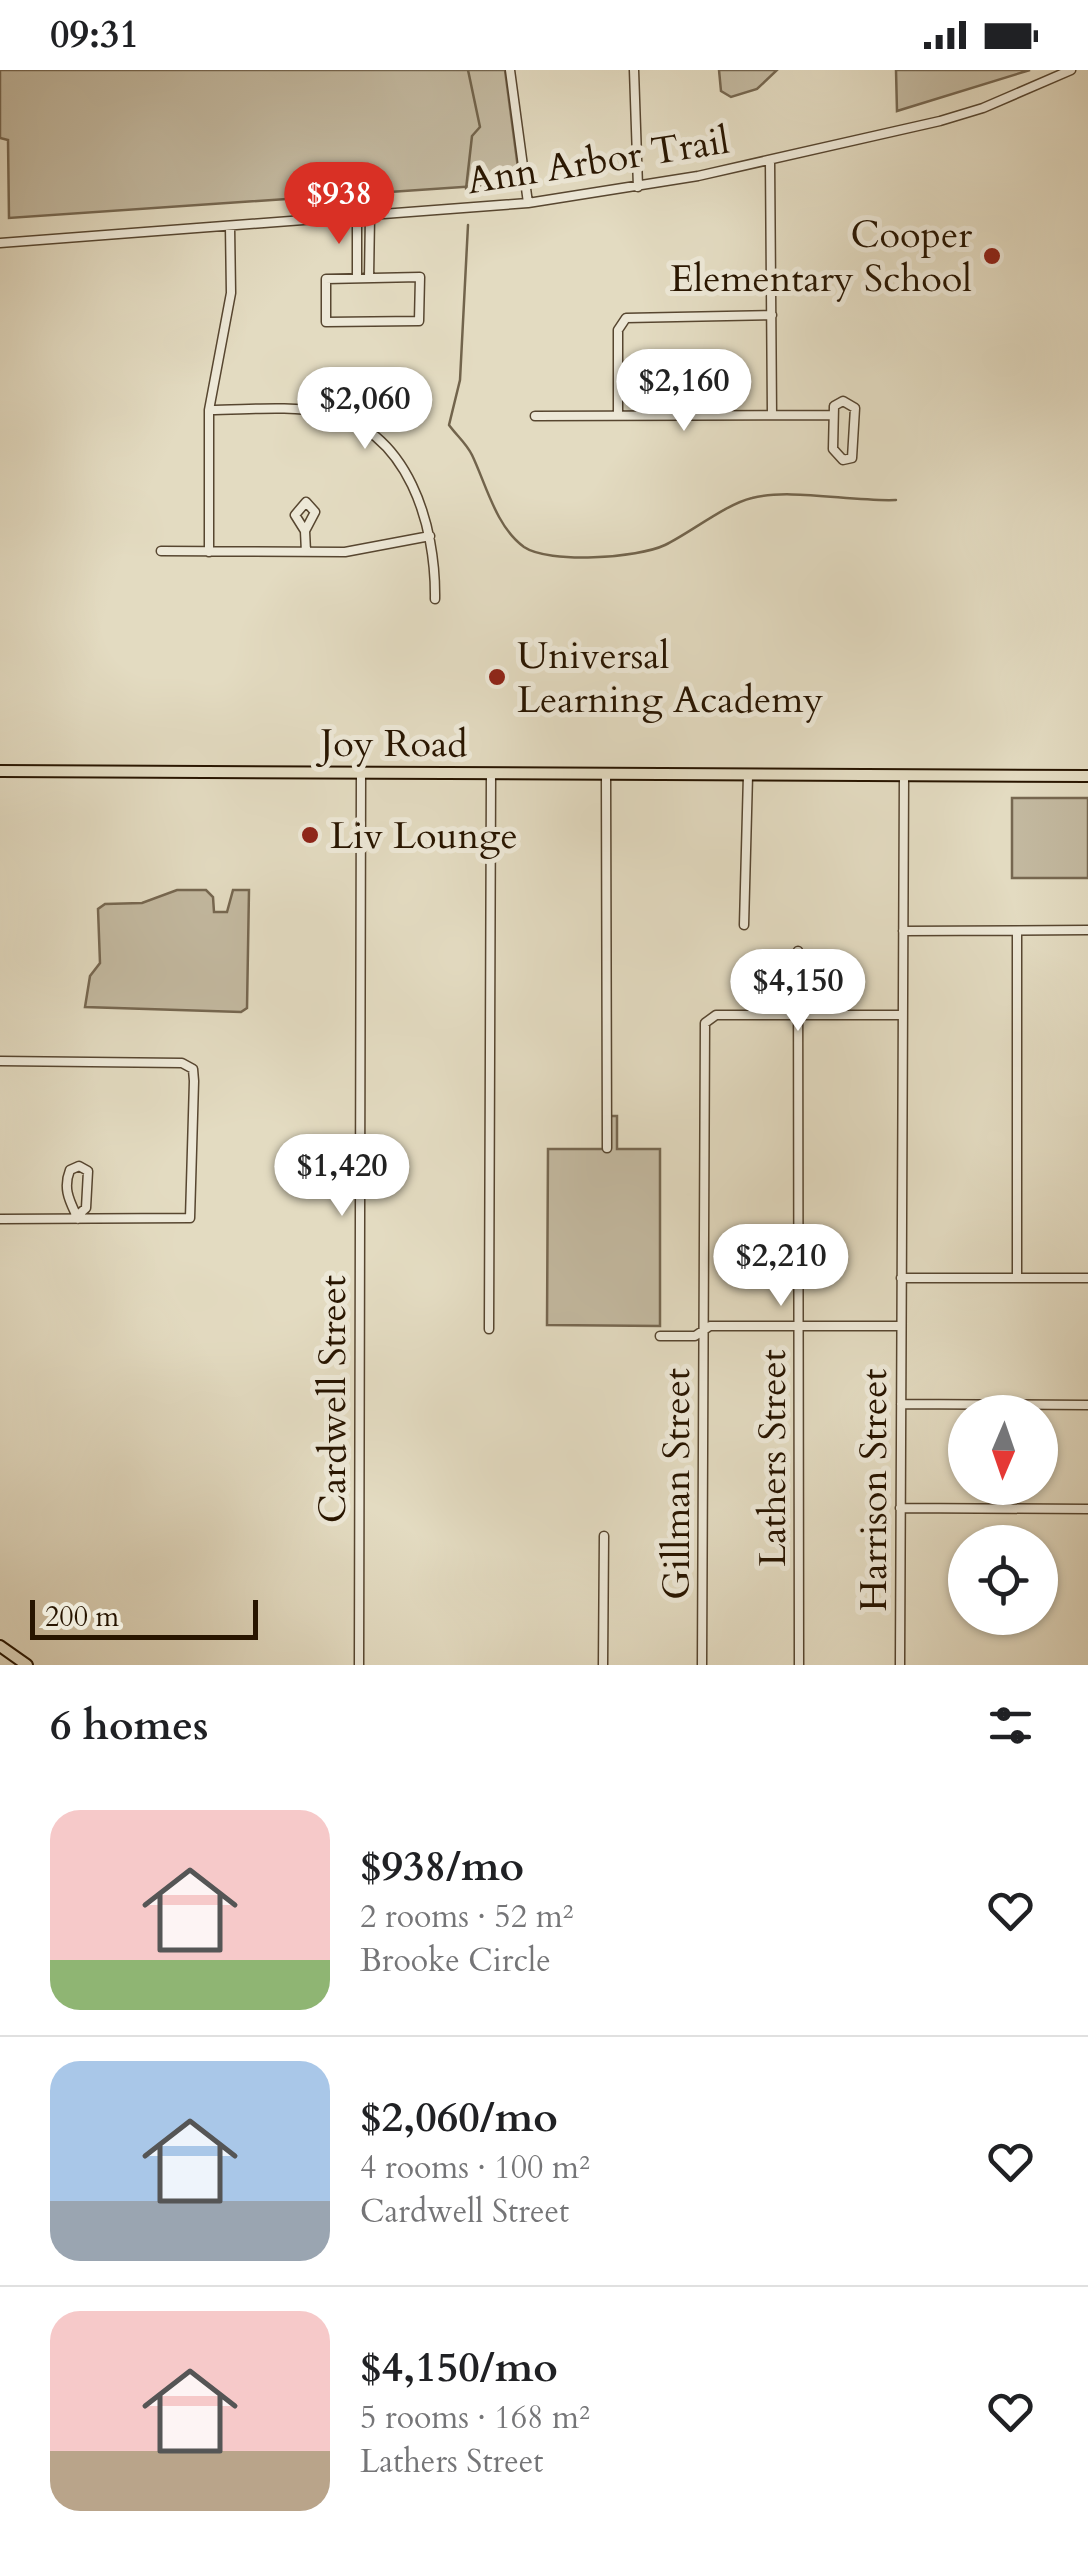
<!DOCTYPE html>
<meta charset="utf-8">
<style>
:root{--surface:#fff;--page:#f6f6f6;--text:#202124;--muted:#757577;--line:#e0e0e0;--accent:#d93025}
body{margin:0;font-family:Cardo,serif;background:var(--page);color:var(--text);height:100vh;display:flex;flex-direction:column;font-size:38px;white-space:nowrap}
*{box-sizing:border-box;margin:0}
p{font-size:32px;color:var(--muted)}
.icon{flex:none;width:55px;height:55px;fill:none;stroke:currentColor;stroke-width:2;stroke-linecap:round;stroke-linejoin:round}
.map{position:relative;height:1595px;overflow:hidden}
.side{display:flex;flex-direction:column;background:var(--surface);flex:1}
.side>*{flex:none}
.needle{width:65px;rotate:182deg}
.tools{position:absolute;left:948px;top:1325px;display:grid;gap:20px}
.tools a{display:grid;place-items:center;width:110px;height:110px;border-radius:50%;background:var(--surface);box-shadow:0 2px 8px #0004;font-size:50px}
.scale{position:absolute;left:30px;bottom:25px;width:228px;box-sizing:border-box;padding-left:10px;border:5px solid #281500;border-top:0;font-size:28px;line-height:35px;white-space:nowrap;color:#281500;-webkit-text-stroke:8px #ede8d7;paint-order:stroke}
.price{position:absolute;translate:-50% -85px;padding:0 22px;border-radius:35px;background:#fff;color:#222;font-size:32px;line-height:65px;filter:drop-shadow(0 2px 5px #0008)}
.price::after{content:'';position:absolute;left:50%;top:60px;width:30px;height:22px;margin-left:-15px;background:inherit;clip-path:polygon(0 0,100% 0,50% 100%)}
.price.active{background:var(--accent);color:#fff}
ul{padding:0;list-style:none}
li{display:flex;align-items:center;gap:30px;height:250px;padding:0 50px}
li+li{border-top:2px solid var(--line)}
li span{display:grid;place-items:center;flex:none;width:280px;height:200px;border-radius:30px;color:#555}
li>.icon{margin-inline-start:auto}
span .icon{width:120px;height:120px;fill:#fffc;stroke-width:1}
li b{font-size:42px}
h2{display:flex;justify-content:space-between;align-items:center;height:120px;padding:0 50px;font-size:42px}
.status{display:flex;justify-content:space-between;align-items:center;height:70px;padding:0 50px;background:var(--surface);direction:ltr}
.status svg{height:28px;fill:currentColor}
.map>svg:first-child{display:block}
</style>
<div class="status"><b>09:31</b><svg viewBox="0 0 49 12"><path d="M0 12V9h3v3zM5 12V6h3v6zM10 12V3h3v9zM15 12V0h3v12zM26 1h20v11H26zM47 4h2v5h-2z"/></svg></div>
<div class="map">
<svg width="1088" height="1595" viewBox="0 0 1088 1595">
<rect width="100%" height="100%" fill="#e3dbc1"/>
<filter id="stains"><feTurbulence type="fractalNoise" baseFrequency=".002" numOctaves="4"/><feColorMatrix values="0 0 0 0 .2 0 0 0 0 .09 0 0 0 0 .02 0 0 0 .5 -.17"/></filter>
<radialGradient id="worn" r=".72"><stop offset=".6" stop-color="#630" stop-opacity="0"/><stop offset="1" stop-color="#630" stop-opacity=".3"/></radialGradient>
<!-- green -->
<path fill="#c3b9a0" stroke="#766750" stroke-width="2.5" d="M0,0H505L520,113L9,148L8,70L0,68Z
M719,0H777L757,19L731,27L721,21Z
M896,0H1030L897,41Z
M1012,728H1088V808H1012Z
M177,820H206L213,827L214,842H227L233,820H249L247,938L241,942L85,937L90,906L100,893L98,839L105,834L142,833Z
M607,1046H617V1079H660V1256L547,1255L548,1079H606Z"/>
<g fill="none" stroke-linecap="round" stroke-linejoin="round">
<!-- stream -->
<path stroke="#72644c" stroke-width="2.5" d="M466,119L472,66L480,57L468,0
M468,155L460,310L449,355C457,366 466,373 472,385C486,414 496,457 524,477C549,494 638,488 665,475C690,463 726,434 752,428C789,418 853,432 896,430"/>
<defs>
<path id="minor" d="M510,0L528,133
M634,0L638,117
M770,90L772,345
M357,146V208
M0,173L528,133L698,106L940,51L983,38L1071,0
M420,207L419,251L326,252V209Z
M369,208L370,146
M843,331L855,338L852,388L843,390L833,379L834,336Z
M209,340C247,340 289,335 326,343C409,360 436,456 435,529
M618,345V260L626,248L772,245
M535,346L832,345
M305,461L295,445L306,432L315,442L305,461L306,482
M161,481L345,482L430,466
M209,482V340L231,223L230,156
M606,704L607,1078
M744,855L748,705
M903,861L1088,860
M798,881L799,1595
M0,991L182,993L193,999L194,1011L190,1148L0,1149
M78,1145L86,1138L88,1101L79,1096L70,1100C62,1120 71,1133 78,1149
M901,1208H1088
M1017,1208V861
M489,1259L491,704
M660,1266H695L710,1256H901
M901,1334L1088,1335
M900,1438L1088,1439
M359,1595L361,703
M603,1595L604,1466
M702,1595L705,953L716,945H902
M900,1595L904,706"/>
<path id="major" d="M0,701L1088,706
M0,1576L27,1595"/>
</defs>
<!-- minor casing -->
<use href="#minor" stroke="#574630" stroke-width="11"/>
<!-- major casing -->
<use href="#major" stroke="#281500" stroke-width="14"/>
<!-- minor -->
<use href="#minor" stroke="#ede8d7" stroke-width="8"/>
<!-- major -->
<use href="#major" stroke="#e3dbc1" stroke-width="10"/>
</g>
<!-- markers -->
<g fill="#8f2418" stroke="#ede8d7" stroke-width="4">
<circle cx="992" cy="186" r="10"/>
<circle cx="497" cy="607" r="10"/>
<circle cx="310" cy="765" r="10"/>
</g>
<g text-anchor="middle" stroke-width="10" stroke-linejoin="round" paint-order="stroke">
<!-- street labels -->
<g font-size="38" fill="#281500" stroke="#ede8d7">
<text transform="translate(598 90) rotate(-9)" y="13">Ann Arbor Trail</text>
<text x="394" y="686">Joy Road</text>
<text transform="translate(332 1329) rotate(-90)" y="13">Cardwell Street</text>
<text transform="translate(772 1388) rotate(-90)" y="13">Lathers Street</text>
<text transform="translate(676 1414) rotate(-90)" y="13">Gillman Street</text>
<text transform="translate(873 1420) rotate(-90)" y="13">Harrison Street</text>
</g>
<!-- poi labels -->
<g font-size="38" fill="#281500" stroke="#ede8d7" text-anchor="start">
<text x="972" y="177" text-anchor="end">Cooper<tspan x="972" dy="44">Elementary School</tspan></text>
<text x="517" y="598">Universal<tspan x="517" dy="44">Learning Academy</tspan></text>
<text x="330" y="778">Liv Lounge</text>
</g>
</g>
<rect width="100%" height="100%" filter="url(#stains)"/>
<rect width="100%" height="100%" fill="url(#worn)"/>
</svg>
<div class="tools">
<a><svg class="needle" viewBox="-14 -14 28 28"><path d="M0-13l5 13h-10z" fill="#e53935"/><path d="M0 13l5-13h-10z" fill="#757577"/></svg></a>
<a><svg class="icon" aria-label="locate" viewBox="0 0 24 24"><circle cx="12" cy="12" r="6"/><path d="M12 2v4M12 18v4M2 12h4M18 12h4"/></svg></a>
</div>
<div class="scale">200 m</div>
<b class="price active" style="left:339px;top:177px">$938</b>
<b class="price" style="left:684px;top:364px">$2,160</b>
<b class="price" style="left:365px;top:382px">$2,060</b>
<b class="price" style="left:798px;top:964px">$4,150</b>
<b class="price" style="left:342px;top:1149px">$1,420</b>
<b class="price" style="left:781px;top:1239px">$2,210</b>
</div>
<section class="side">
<h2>6 homes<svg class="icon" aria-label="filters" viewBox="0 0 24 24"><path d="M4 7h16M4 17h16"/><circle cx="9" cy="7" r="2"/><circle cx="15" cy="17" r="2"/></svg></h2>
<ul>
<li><span style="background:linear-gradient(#f6c9c9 75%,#8fb573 0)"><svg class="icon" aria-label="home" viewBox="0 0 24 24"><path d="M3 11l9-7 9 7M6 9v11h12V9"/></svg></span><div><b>$938/mo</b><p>2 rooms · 52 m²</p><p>Brooke Circle</p></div><svg class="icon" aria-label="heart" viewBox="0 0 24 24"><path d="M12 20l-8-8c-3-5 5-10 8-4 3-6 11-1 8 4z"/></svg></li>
<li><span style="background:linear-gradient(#a9c7e8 70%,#9aa5b1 0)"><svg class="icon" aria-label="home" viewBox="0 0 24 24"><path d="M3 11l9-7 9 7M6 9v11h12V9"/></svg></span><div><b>$2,060/mo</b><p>4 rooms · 100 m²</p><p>Cardwell Street</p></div><svg class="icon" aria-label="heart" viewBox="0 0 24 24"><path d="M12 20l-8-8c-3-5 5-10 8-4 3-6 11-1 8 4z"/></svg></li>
<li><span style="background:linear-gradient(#f6c9c9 70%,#b9a48a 0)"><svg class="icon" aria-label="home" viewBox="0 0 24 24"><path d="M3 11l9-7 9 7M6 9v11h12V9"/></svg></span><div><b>$4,150/mo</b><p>5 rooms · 168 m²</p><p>Lathers Street</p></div><svg class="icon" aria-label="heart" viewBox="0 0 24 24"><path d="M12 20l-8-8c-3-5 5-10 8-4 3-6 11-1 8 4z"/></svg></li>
</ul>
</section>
